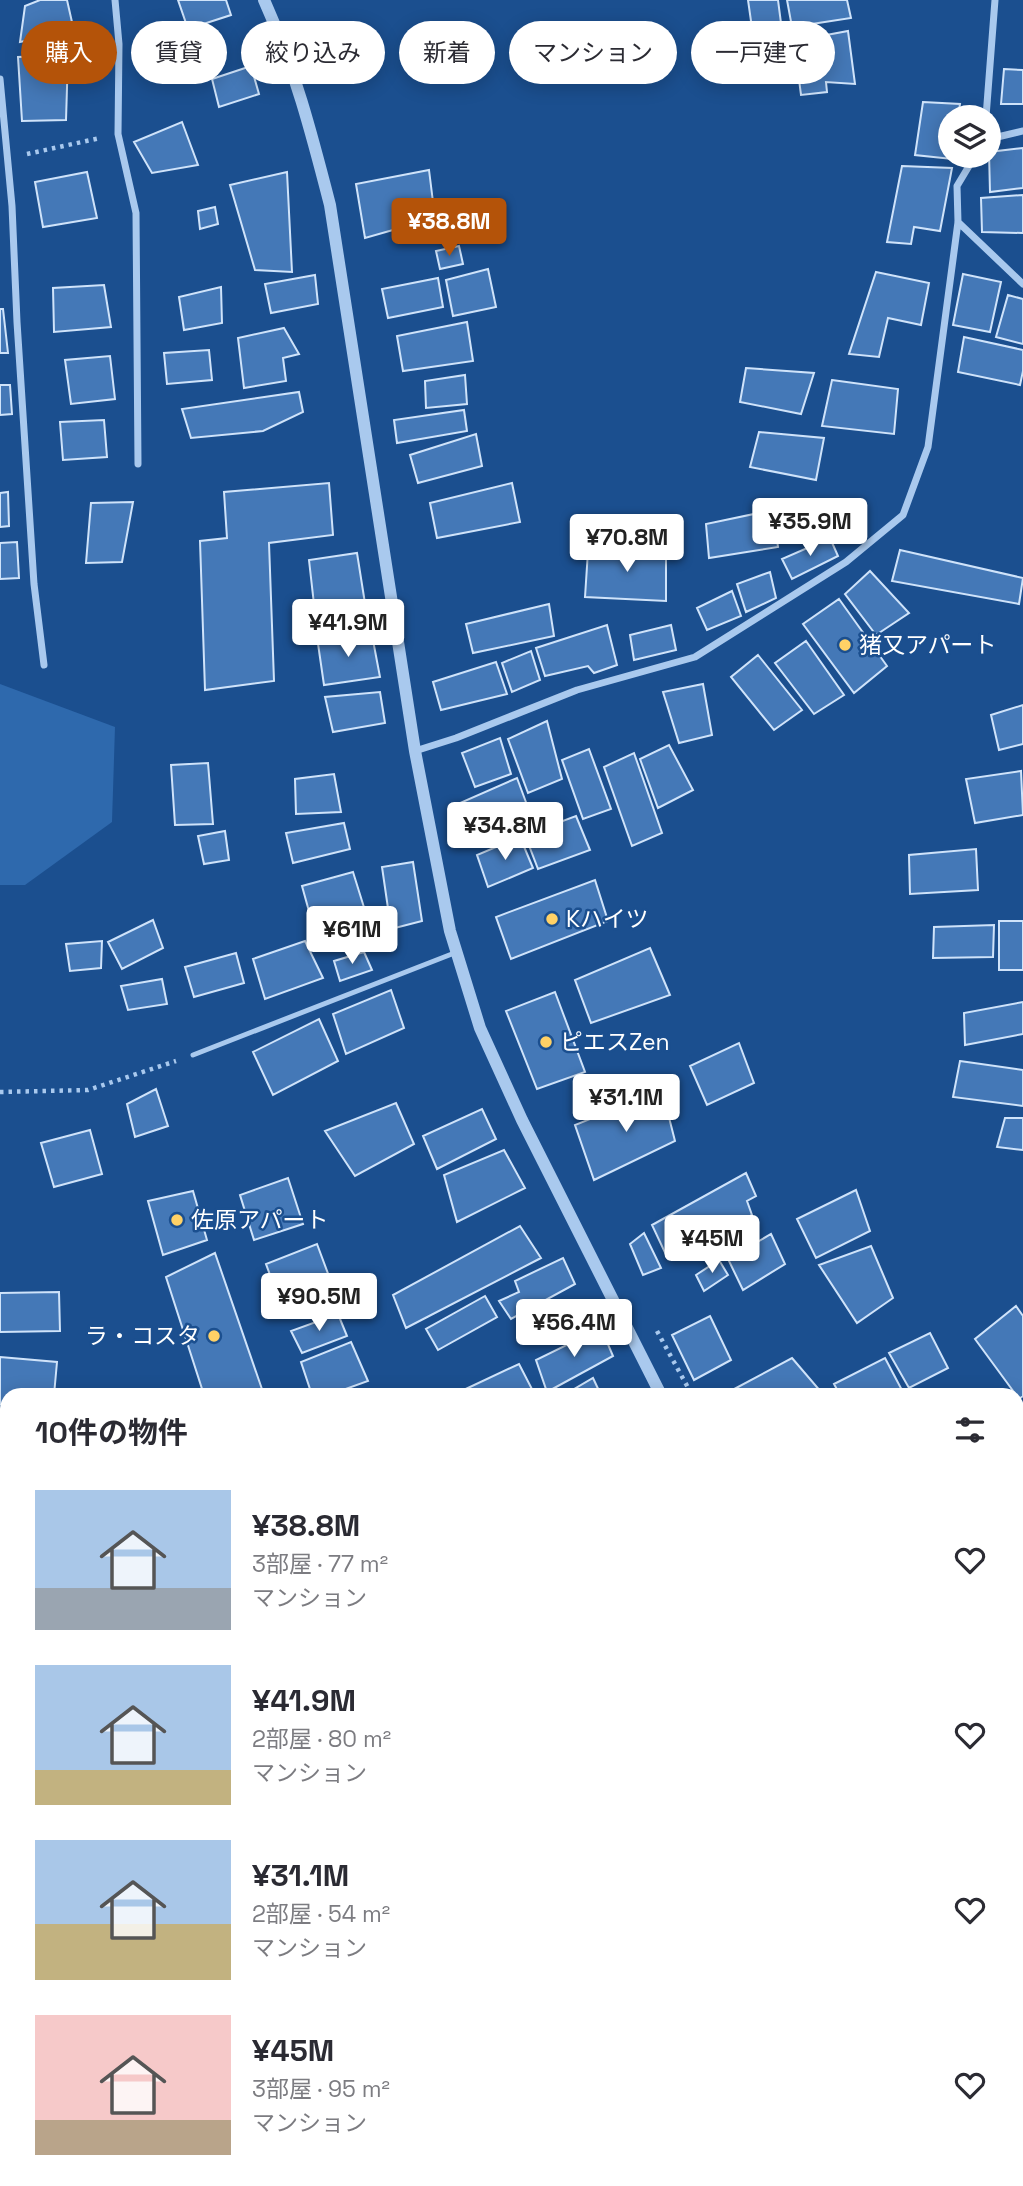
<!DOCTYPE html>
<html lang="ja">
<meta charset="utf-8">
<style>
:root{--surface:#fff;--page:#f7f7f7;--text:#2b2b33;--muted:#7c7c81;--accent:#b45309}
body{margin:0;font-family:"Space Grotesk","Noto Sans JP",sans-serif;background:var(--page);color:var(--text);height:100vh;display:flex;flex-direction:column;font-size:26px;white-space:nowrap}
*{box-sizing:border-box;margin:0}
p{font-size:23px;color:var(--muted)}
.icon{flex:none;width:38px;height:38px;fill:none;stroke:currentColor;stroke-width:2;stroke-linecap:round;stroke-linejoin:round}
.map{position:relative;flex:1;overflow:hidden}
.sheet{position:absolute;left:0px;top:1388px;width:1024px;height:800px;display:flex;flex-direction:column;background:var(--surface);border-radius:21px 21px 0 0;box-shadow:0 4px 18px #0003}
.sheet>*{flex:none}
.top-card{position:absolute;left:21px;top:21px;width:982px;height:63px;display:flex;gap:14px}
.fabs{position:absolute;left:938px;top:105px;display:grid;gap:14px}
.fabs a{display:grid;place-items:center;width:63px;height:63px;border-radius:50%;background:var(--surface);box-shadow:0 4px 18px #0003;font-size:35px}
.price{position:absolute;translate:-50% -60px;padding:0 16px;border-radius:7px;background:#fff;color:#222;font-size:23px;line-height:46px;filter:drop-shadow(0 2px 4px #0008)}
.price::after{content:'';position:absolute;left:50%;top:42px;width:21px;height:16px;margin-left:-10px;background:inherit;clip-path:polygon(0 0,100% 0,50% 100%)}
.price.on{background:var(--accent);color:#fff}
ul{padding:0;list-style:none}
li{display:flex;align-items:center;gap:21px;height:175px;padding:0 35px}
li span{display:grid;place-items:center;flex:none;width:196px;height:140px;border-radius:0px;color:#555}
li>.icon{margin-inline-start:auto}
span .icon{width:84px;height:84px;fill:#fffc;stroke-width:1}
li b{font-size:30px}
h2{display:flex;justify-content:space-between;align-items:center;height:84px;padding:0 35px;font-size:30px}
.chip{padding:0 24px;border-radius:32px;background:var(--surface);box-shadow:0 4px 18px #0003;font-size:24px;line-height:63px}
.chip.on{background:var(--accent);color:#fff}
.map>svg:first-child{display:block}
</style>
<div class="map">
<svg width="1023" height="2186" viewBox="0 0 1023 2186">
<rect width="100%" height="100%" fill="#1b4f8f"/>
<!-- green -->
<path fill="#2e69ad" d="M0,684L115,727L112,822L25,885H0Z"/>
<!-- building -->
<path fill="#4478b7" stroke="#cfe3fa" stroke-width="2" d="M40,0H67L74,31L20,42L25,6Z
M178,0H226L231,15L188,29Z
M748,0H778L781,23L752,28Z
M787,0H847L851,18L792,27Z
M848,31L855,84L826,82L827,92L801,95L794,41Z
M68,55L66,120L22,121L18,57Z
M251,66L259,94L219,107L212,79Z
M1004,69L1023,70V104H1001Z
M923,102L960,104L958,117H950V156H953L952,159L915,155Z
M182,122L198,165L152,173L134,142Z
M1023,148V188L990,192L989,152Z
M902,166L952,168L940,231L914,227L911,244L887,242Z
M429,170L435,218L365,238L356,184Z
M87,172L97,218L43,227L35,182Z
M287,172L292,272L255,270L230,185Z
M1023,195V233L982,232L981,198Z
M215,207L218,224L200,229L198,211Z
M459,246L463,264L440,269L436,251Z
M488,269L496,307L453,316L446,280Z
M876,272L929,283L921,325L888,318L879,357L849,354Z
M963,274L1001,282L990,332L953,325Z
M315,275L318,304L271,313L265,284Z
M438,278L443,307L388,318L382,289Z
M104,285L111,327L54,332L53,288Z
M221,287L222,323L184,330L179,297Z
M1008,295L1023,299V344L996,337Z
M0,309H3L8,353H0Z
M467,322L473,361L403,371L397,336Z
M284,328L299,354L283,358L286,381L244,388L238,338Z
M964,337L1023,350V371L1020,385L958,372Z
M209,350L212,380L167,384L164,353Z
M110,356L115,399L71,404L65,360Z
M746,368L814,373L801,414L740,402Z
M465,375L467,404L426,408L425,381Z
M832,380L898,389L894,434L822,426Z
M0,385H10L12,414L0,415Z
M299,392L303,412L263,431L191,438L182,409Z
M464,410L467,431L397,443L394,420Z
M104,420L107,457L63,460L60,422Z
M759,432L824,438L816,480L750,467Z
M476,434L482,466L418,483L410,455Z
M329,483L333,535L269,543L274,681L205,690L200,541L227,538L224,492Z
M512,483L520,522L437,538L430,503Z
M8,492L9,526L0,527V493Z
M133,502L122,562L86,563L91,503Z
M773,510L778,547L709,558L706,524Z
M830,538L838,556L792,579L782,559Z
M17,542L19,578L0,579V543Z
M666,548V601L585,597L588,551Z
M900,550L1023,578L1019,604L892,581Z
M357,553L367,616L316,622L309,560Z
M870,571L909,613L876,635L845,594Z
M770,572L776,598L746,612L737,584Z
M732,591L741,616L707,630L697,608Z
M839,599L887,666L854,693L803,624Z
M549,604L554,636L473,653L466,624Z
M607,625L617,665L594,673L588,666L545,676L536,648Z
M671,625L676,650L634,660L630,635Z
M372,635L380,677L324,685L317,637Z
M806,641L844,695L814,714L775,663Z
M531,651L540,680L512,692L502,663Z
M758,655L802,710L774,730L731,677Z
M496,662L507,694L441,710L433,682Z
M703,684L712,735L679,743L663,692Z
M380,692L385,723L333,732L325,697Z
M1023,705V744L999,750L991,715Z
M547,721L562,779L528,793L508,739Z
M500,738L511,774L475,787L462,753Z
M669,745L693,790L658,808L640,759Z
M589,749L611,809L583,819L562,760Z
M634,753L662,833L632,846L604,767Z
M208,763L213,824L175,825L171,765Z
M1021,771L1023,815L975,823L966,779Z
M334,774L341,812L296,814L295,779Z
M517,778L530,813L468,833L460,803Z
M576,816L590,850L538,869L525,835Z
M344,823L350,849L293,863L286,833Z
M225,831L229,860L204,864L198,836Z
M520,837L533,868L488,887L477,855Z
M976,849L978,890L910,894L909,855Z
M413,862L422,921L391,929L382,867Z
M353,872L367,917L315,933L302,886Z
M595,880L608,921L511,959L496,917Z
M153,920L163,948L122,969L108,942Z
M999,921H1023V970H999Z
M994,925L993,957L933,958L934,927Z
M102,941L101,968L70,971L66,944Z
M305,941L323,978L265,999L253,959Z
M650,948L670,995L591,1023L575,980Z
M364,952L372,970L340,981L334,961Z
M236,953L244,983L194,997L185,967Z
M162,979L167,1004L128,1010L121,986Z
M391,990L404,1028L346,1054L333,1014Z
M555,992L585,1072L537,1089L506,1011Z
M1023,1002V1034L965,1045L964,1013Z
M319,1019L338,1061L273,1095L253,1052Z
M739,1043L754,1083L707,1105L690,1066Z
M960,1061L1023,1070V1106L953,1097Z
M156,1089L168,1126L135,1137L127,1104Z
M662,1090L675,1141L594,1180L575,1125Z
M396,1103L414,1144L355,1176L325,1131Z
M482,1109L496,1139L437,1169L423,1136Z
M1005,1118H1023V1150L997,1147Z
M90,1130L102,1174L54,1187L41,1143Z
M504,1150L525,1188L457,1222L444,1175Z
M746,1173L756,1196L747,1201L752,1215L668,1259L652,1225Z
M288,1178L303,1224L254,1240L240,1195Z
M856,1190L870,1231L816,1258L797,1219Z
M193,1191L207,1240L163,1255L148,1201Z
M520,1226L541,1258L406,1328L393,1295Z
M644,1233L661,1268L643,1275L630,1244Z
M771,1234L785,1264L743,1290L728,1259Z
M317,1244L333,1287L281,1305L266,1264Z
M871,1246L893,1298L857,1323L819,1265Z
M215,1253L264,1395H204L166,1277Z
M563,1258L575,1284L511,1319L499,1301L519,1292L515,1281Z
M719,1260L728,1275L704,1291L696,1275Z
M59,1292L60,1331L0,1332V1293Z
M485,1296L497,1317L438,1350L426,1329Z
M1016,1306L1023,1316V1396L1019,1399L975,1339Z
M338,1314L347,1336L302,1353L291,1331Z
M710,1316L731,1360L694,1380L672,1335Z
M601,1328L613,1356L547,1392L536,1360Z
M930,1333L948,1368L909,1388L889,1353Z
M351,1342L368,1381L329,1395H312L301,1362Z
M0,1357L57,1362L54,1395H7V1404H0Z
M792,1358L822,1393L723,1395Z
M885,1358L904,1394L840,1395L834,1384Z
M519,1364L535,1395H453Z
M593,1378L601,1395H564Z
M0,1511H7V1552H0Z
M1023,1541V1573L1017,1576V1545Z
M1023,1674V1708L1020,1710L1017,1703V1677Z
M7,1736V1777L0,1778V1737Z
M1023,1792V1824L1017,1828V1795Z
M1023,1921V1953L1017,1956V1924Z
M0,2004L7,2018V2040L0,2044Z
M1022,2109L1023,2186H1012L1009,2180H1017V2112Z
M96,2180H136L132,2186H96L94,2184Z
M161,2180H193L191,2186H159Z
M663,2180H694L696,2186H649V2184Z
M718,2180H740L742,2186H705Z
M760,2180H788L790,2186H761Z
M796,2180H825L827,2186H798Z
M831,2180H864L867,2186H833Z
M870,2180H897L899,2186H873Z
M912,2180H930L932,2186H907L906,2183Z"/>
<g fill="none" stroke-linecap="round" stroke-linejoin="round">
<!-- path -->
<path stroke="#a9c9ee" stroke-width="4.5" stroke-dasharray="3.5 5" stroke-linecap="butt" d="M309,41L316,63
M27,154L100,138
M0,1092L88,1090L176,1061
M657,1331L692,1395
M0,2144H7
M287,2180L289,2186"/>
<!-- service -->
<path stroke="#a9c9ee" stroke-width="5" d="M193,1055L457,952"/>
<!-- minor -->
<path stroke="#a9c9ee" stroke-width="7" d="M115,0L119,44L118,134L136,213L138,464
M0,79L12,206L17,322L34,584L44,665
M986,117L995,0
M989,139L1023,131
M958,222L1023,284
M415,751L456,738L577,690L695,657L846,562L903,515L928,447L958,222L957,186L975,156"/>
<!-- tertiary -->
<path stroke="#a9c9ee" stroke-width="12" d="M264,0C294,66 312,135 330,205L415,751L450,931L480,1028L522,1120L661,1395
M0,1457L7,1459
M1017,1472L1023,1469
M1017,2045L1023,2055"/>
</g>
<!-- markers -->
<g fill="#ffd166" stroke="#1b4f8f" stroke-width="2.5">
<circle cx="845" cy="645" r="7"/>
<circle cx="552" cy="919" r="7"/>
<circle cx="546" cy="1042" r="7"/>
<circle cx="177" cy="1220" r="7"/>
<circle cx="214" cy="1336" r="7"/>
</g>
<g text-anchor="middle" stroke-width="5" stroke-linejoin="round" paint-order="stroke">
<!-- poi labels -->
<g font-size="23" fill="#fff" stroke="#1b4f8f" text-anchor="start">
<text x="859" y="653">猪又アパート</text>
<text x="566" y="927">Kハイツ</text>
<text x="560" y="1050">ピエスZen</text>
<text x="191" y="1228">佐原アパート</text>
<text x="200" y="1344" text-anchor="end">ラ・コスタ</text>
</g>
</g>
</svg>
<div class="fabs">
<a><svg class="icon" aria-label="layers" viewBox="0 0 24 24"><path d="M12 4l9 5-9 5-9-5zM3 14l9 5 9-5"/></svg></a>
</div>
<b class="price on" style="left:449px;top:258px">¥38.8M</b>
<b class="price" style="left:810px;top:558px">¥35.9M</b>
<b class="price" style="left:627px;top:574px">¥70.8M</b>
<b class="price" style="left:348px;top:659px">¥41.9M</b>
<b class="price" style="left:505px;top:862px">¥34.8M</b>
<b class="price" style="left:352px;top:966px">¥61M</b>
<b class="price" style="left:626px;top:1134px">¥31.1M</b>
<b class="price" style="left:712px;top:1275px">¥45M</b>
<b class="price" style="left:319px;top:1333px">¥90.5M</b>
<b class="price" style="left:574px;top:1359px">¥56.4M</b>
<div class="top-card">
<a class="chip on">購入</a>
<a class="chip">賃貸</a>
<a class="chip">絞り込み</a>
<a class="chip">新着</a>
<a class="chip">マンション</a>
<a class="chip">一戸建て</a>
</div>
<section class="sheet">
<h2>10件の物件<svg class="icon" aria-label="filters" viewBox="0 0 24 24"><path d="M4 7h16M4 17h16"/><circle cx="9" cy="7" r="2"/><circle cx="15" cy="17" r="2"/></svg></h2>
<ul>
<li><span style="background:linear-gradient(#a9c7e8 70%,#9aa5b1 0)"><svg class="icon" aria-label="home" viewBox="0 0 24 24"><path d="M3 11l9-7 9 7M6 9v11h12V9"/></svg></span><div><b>¥38.8M</b><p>3部屋 · 77 m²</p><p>マンション</p></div><svg class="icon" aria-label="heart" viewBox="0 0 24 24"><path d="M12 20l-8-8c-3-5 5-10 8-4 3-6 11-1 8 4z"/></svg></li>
<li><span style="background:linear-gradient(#a9c7e8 75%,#c2b280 0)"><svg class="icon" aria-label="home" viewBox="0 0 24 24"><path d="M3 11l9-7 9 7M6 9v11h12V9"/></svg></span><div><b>¥41.9M</b><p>2部屋 · 80 m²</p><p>マンション</p></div><svg class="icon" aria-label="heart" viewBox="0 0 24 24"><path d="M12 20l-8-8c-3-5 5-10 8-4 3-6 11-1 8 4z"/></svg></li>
<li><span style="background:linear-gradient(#a9c7e8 60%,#c2b280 0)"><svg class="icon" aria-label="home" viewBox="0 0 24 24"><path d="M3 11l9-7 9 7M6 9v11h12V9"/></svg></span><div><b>¥31.1M</b><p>2部屋 · 54 m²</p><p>マンション</p></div><svg class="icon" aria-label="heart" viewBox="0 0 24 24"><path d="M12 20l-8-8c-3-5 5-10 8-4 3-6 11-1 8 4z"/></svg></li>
<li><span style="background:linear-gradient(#f6c9c9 75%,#b9a48a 0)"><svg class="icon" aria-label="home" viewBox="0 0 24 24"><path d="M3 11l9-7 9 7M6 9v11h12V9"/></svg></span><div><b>¥45M</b><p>3部屋 · 95 m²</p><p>マンション</p></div><svg class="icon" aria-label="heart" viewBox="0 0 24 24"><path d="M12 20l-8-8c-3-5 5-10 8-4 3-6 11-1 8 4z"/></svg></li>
</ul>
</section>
</div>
